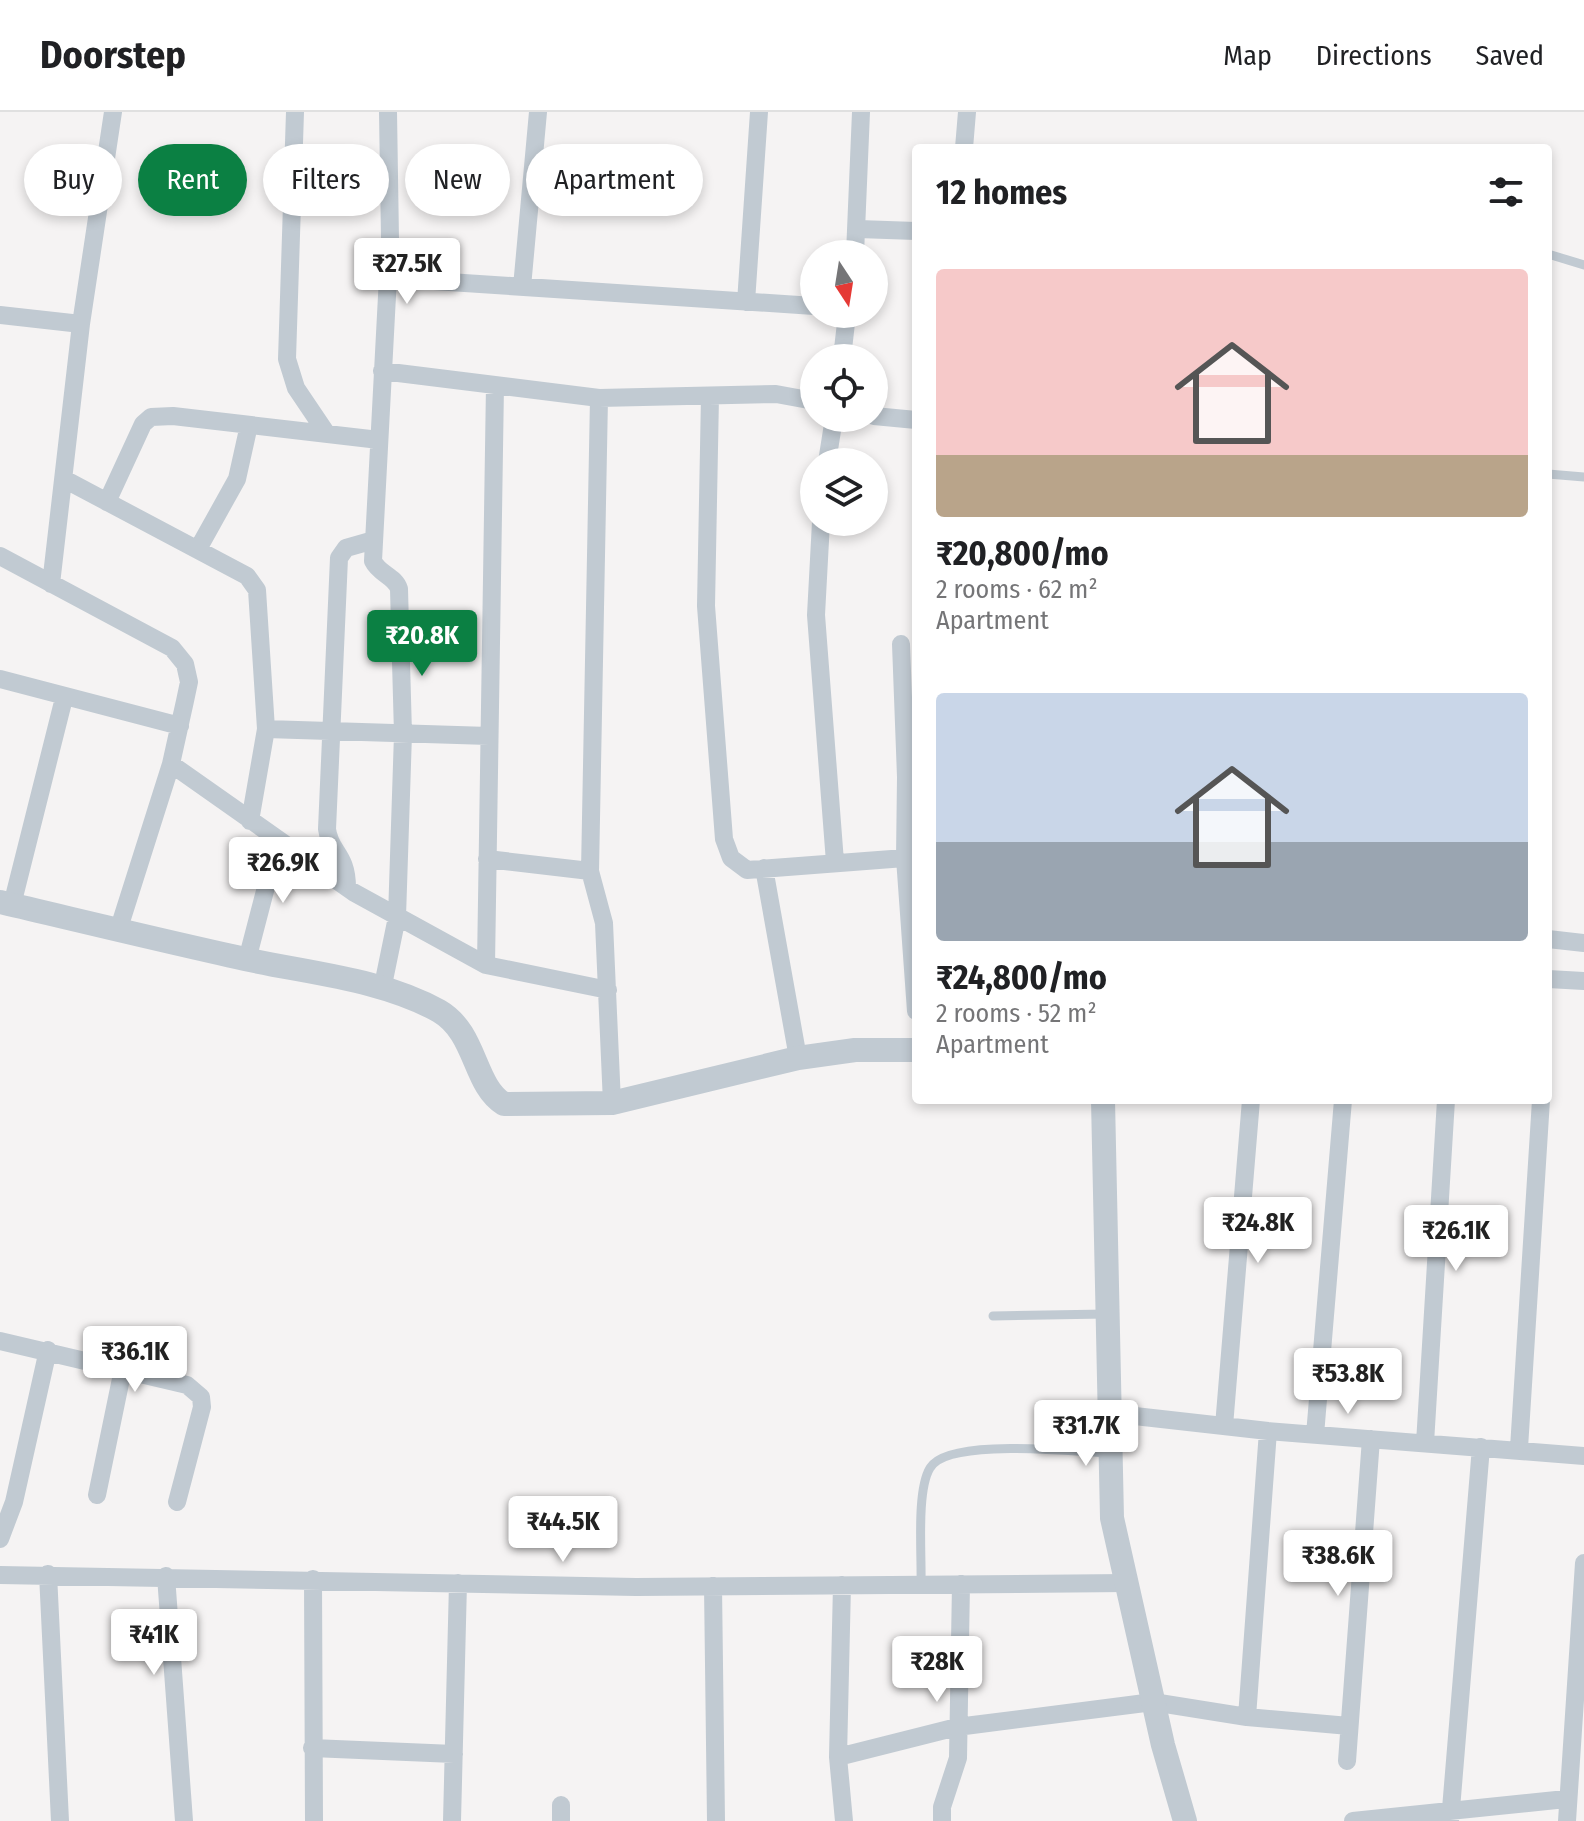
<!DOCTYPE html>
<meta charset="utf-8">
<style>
:root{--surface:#fff;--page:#f2f2f2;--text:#202124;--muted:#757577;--line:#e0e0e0;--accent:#0b8043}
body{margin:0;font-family:"Fira Sans Condensed",sans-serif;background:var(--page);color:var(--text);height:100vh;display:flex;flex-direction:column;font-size:30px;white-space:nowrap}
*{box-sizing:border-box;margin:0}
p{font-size:26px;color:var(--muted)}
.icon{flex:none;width:44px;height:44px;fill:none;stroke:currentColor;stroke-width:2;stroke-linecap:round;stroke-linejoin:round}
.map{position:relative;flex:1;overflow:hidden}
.sheet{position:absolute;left:912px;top:32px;width:640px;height:960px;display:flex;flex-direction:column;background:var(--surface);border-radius:8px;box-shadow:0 4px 12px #0003}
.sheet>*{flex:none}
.top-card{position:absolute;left:24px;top:32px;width:760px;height:72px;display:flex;gap:16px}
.needle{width:52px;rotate:168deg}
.tools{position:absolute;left:800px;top:128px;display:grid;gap:16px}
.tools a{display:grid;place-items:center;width:88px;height:88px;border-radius:50%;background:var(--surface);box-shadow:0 4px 12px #0003;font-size:40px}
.price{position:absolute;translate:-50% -68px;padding:0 18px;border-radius:8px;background:#fff;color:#222;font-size:26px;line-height:52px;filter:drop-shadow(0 2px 4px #0008)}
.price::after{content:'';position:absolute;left:50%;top:48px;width:24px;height:18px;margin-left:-12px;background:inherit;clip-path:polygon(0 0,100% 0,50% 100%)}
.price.on{background:var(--accent);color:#fff}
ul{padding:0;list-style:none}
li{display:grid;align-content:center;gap:16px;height:424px;padding:0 24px}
li span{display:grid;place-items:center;height:248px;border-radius:8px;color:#555}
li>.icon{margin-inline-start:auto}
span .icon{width:144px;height:144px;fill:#fffc;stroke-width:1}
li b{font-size:34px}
h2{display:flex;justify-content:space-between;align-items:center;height:96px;padding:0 24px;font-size:34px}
.pill{padding:0 28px;border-radius:36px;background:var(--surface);box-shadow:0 4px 12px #0003;font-size:28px;line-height:72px}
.pill.on{background:var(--accent);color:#fff}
header{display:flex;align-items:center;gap:48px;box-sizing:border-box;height:112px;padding:0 40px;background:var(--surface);border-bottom:2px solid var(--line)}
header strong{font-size:38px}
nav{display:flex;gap:44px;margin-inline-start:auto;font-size:28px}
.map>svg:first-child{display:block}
</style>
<header>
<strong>Doorstep</strong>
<nav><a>Map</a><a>Directions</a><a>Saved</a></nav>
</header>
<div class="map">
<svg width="1584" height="1709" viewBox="0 0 1584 1709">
<rect width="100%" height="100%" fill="#f5f3f3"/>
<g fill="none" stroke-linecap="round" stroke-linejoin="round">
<!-- service -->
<path stroke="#c1cad2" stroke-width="9" d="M1548,142L1584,153
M1548,362L1584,365
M993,1204L1106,1202
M921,1472C922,1444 916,1379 930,1356C947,1325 1074,1340 1109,1341"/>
<!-- minor -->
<path stroke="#c1cad2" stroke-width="18" d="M295,0L287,247L296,276L327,322
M964,36L967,0
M858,117L916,119
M855,142L861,0
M388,166L814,194
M522,175L538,0
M746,190L759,0
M0,203L81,212
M842,246L847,202
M382,259L599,286L590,759L604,811L612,991
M710,284L706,494L724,727L731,746L747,758L905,746
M599,286L776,282L814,289
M874,304L916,308
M827,350L834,306
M64,367L247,464L257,478L266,617L250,709
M107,390L143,312L151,305L173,304L379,328
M821,410L816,503L835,750
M198,437L237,367L249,313
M0,444L172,536L185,552L189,570L185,589L171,652L119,816
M51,472L81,212L113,0
M901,532L906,665L905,746L916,899
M0,567L180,614
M266,617L489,624
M171,652L353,780L486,853L608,878
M487,747L590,759
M764,756L798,946
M347,776C347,741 330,741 327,717L339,446L346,436L374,428
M12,793L64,586
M1548,827L1584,831
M247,848L278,729
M486,853L495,273
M1548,867L1584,869
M382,878L397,805L403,622L399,477C395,464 379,462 373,449L390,127L388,0
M0,1229L187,1273L201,1285L202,1295L177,1390
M1108,1301L1268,1319L1584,1344
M1224,1314L1251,988
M1315,1323L1343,988
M1425,1331L1446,988
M1519,1336L1541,988
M97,1383L123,1257
M0,1427L14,1390L48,1238
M48,1462L60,1709
M0,1463L636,1475L1127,1471
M166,1464L184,1709
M313,1467L314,1709
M713,1474L716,1709
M1247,1605L1268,1319
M312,1636L454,1642
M838,1645L842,1473
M1347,1649L1371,1327
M561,1693V1709
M452,1709L458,1471
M844,1709L838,1645L957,1615L1153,1590L1247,1605L1349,1614
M942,1709V1695L958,1646L961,1472
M1353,1709L1566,1687
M1450,1709L1481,1335
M1567,1709L1584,1451"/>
<!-- tertiary -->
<path stroke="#c1cad2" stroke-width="24" d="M0,790C81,809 163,829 245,847C308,861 382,867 439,899C477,921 473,973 504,992L612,991L798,946L855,938H916
M1103,988L1112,1406L1163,1633L1185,1709"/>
</g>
</svg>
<div class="tools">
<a><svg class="needle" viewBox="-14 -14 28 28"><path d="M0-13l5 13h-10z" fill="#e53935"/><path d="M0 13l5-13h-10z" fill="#757577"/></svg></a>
<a><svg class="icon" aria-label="locate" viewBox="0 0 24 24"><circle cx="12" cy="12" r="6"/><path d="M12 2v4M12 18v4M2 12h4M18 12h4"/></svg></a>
<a><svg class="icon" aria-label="layers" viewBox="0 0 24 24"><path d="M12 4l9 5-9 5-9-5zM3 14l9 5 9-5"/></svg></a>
</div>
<b class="price" style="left:407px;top:194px">₹27.5K</b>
<b class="price on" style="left:422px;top:566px">₹20.8K</b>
<b class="price" style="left:283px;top:793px">₹26.9K</b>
<b class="price" style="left:1258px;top:1153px">₹24.8K</b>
<b class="price" style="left:1456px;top:1161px">₹26.1K</b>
<b class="price" style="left:135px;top:1282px">₹36.1K</b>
<b class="price" style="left:1348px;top:1304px">₹53.8K</b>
<b class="price" style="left:1086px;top:1356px">₹31.7K</b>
<b class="price" style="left:563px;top:1452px">₹44.5K</b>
<b class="price" style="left:1338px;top:1486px">₹38.6K</b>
<b class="price" style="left:154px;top:1565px">₹41K</b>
<b class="price" style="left:937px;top:1592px">₹28K</b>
<div class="top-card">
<a class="pill">Buy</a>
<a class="pill on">Rent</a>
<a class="pill">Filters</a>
<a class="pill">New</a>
<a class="pill">Apartment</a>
</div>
<section class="sheet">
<h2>12 homes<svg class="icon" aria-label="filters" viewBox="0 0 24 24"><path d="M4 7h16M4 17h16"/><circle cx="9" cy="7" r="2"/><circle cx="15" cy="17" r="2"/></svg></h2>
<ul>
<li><span style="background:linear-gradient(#f6c9c9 75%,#b9a48a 0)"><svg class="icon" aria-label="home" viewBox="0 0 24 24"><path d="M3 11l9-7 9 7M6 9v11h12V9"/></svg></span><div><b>₹20,800/mo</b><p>2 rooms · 62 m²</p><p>Apartment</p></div></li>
<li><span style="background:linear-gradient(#c9d6e8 60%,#9aa5b1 0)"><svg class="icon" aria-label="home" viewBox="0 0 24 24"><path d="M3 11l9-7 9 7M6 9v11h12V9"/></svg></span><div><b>₹24,800/mo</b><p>2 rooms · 52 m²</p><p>Apartment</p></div></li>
</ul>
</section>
</div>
